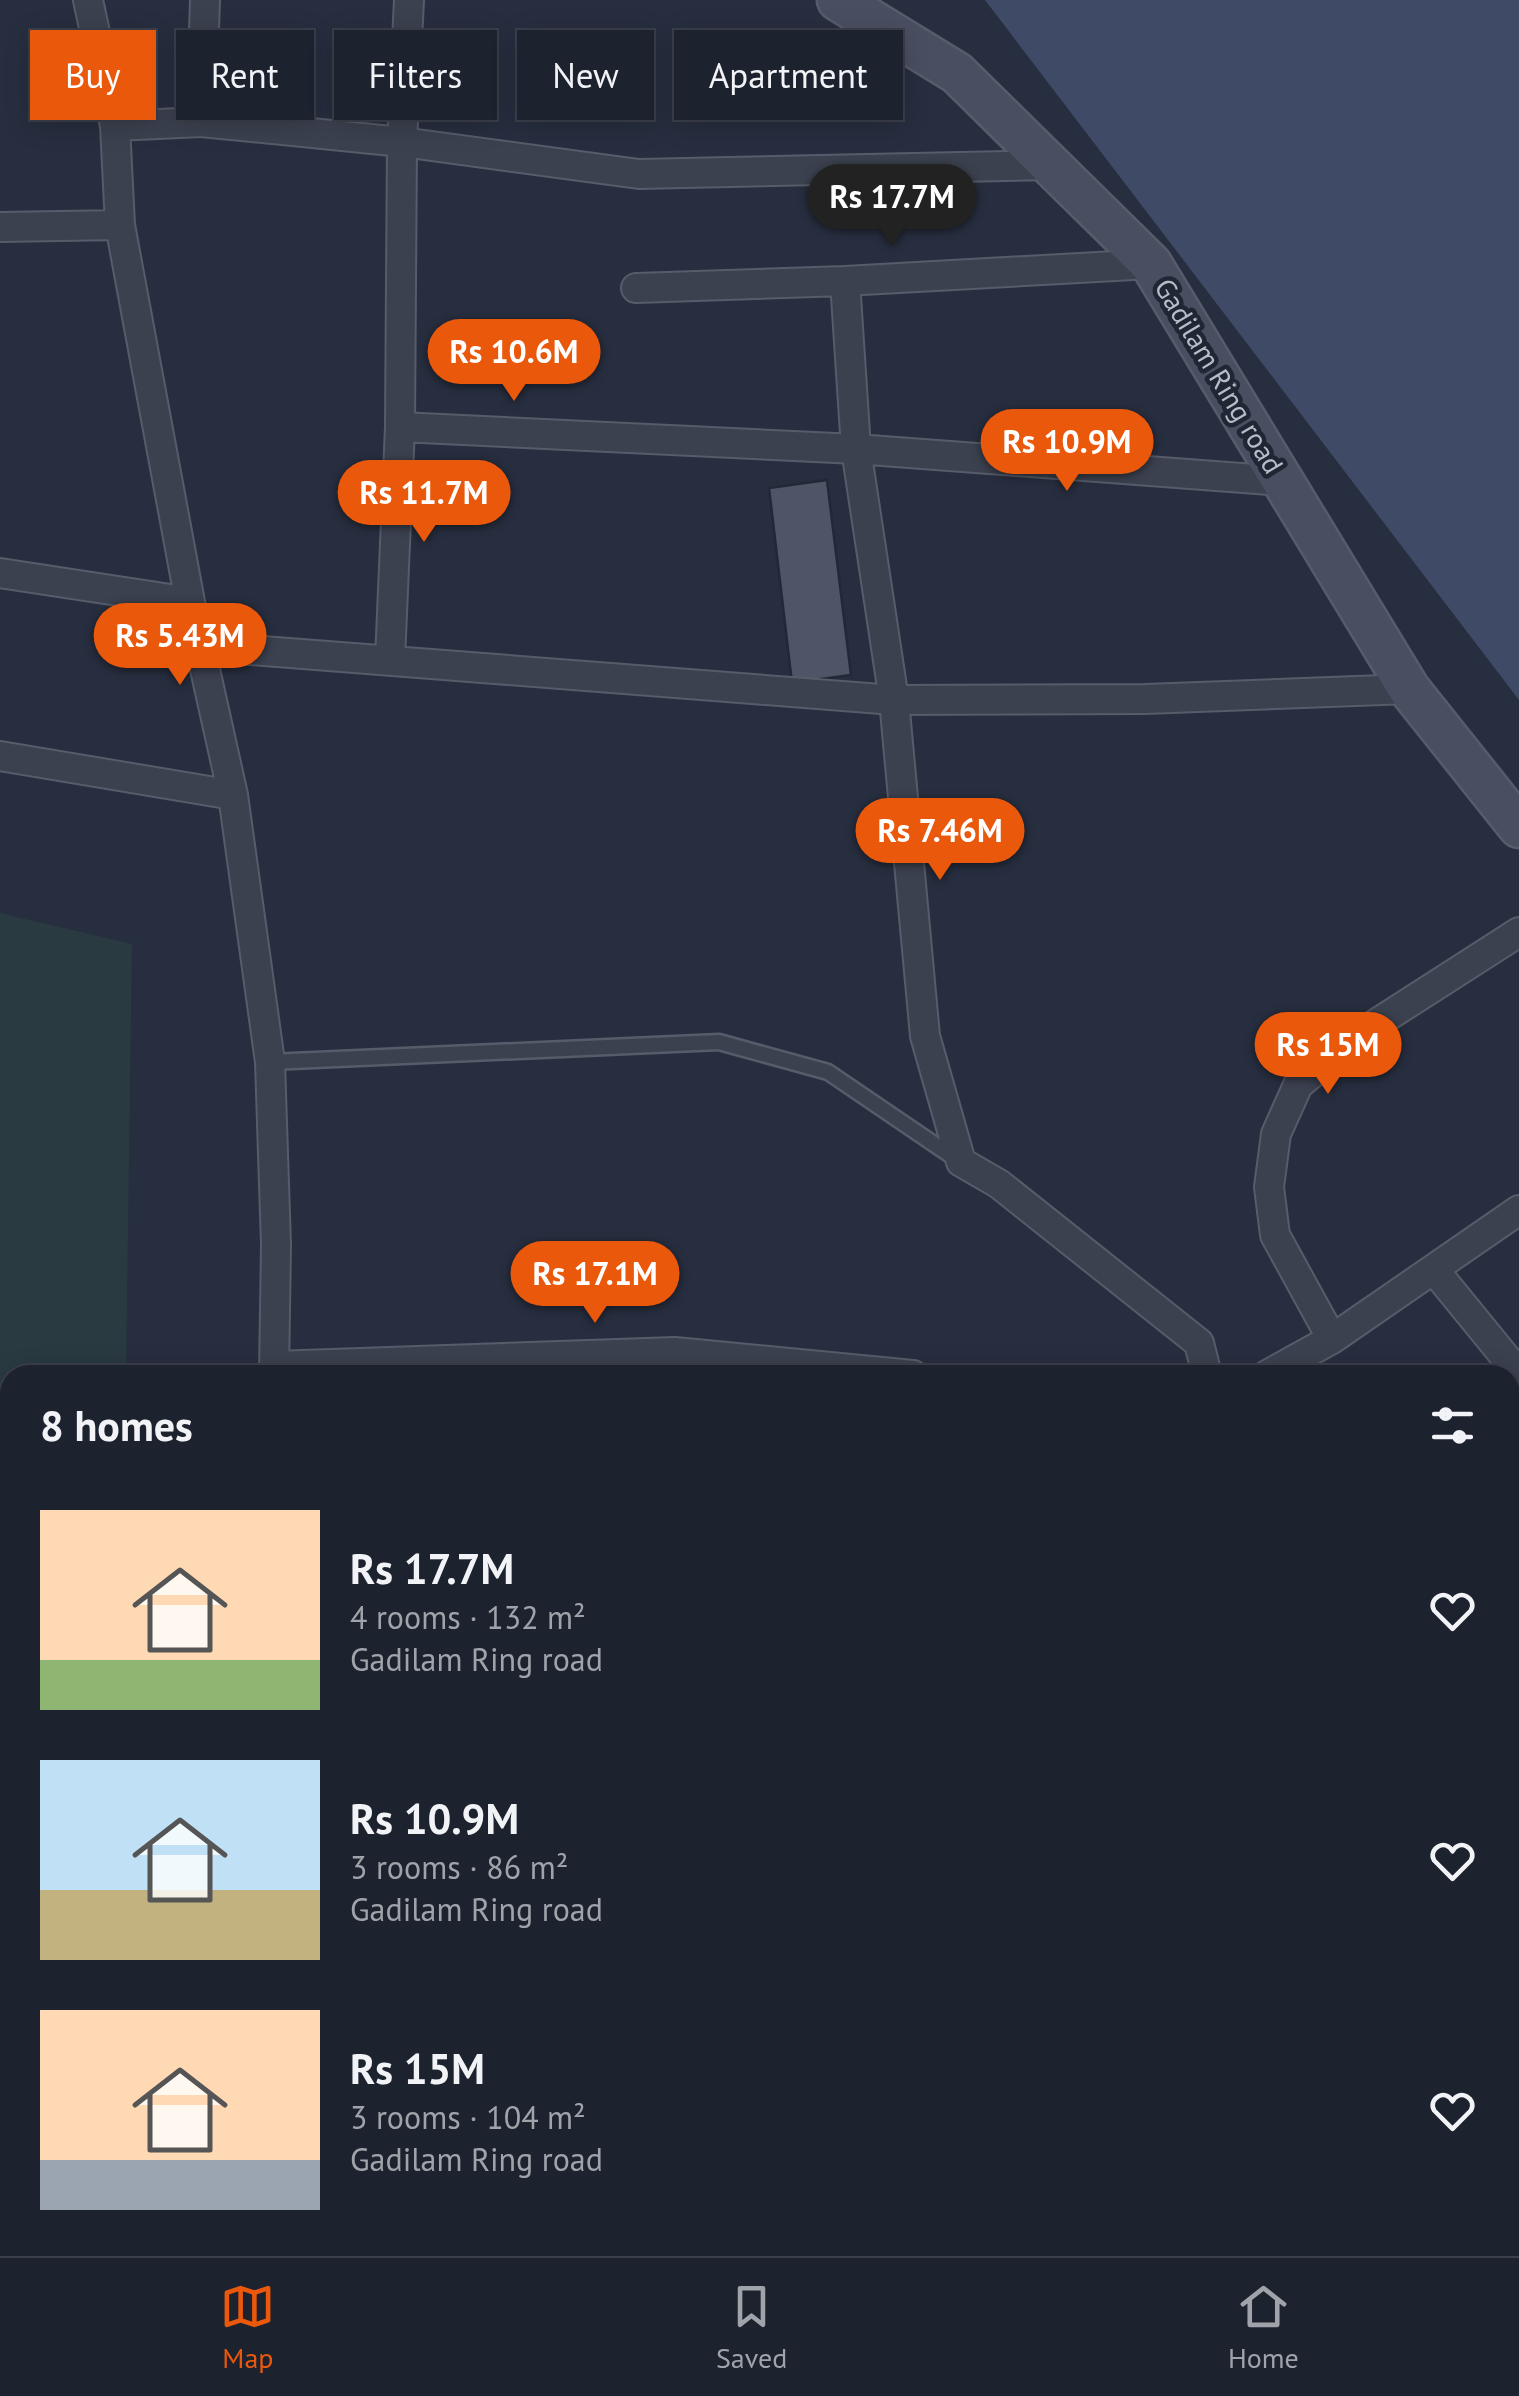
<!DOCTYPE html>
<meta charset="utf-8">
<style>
:root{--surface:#1d222f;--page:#252a37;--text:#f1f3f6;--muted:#a0a4aa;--line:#3b3f4b;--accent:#ea580c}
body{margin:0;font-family:"PT Sans",sans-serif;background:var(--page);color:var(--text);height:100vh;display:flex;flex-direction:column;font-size:38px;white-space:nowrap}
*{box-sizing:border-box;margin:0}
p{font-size:32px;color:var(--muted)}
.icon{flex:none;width:55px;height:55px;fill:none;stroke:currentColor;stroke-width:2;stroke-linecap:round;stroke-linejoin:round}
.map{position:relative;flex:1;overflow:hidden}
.panel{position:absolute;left:0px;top:1365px;width:1520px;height:892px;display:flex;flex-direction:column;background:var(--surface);border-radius:30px 30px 0 0;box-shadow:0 5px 25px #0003,0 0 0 2px var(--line)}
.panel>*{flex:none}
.top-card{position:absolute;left:30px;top:30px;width:1000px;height:90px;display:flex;gap:20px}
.price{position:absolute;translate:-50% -85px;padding:0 22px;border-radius:35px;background:var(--accent);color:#fff;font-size:32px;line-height:65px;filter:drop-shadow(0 2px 5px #0008)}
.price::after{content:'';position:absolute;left:50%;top:60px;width:30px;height:22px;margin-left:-15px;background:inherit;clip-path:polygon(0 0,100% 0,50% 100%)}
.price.active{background:#222;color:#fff}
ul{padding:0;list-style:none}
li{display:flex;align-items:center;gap:30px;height:250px;padding:0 40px}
li span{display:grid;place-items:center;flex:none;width:280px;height:200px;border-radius:0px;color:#555}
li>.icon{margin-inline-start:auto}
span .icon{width:120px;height:120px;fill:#fffc;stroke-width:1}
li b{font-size:42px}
h2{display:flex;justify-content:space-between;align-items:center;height:120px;padding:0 40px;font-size:42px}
.chip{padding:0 35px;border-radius:0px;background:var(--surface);box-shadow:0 5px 25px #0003,0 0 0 2px var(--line);font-size:35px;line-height:90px}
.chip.active{background:var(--accent);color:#fff}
.dock{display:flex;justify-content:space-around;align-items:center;height:140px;border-top:2px solid var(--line);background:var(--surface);font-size:28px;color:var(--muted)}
.dock a{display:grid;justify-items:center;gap:5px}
.dock .active{color:var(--accent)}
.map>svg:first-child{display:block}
</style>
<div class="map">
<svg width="1519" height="2256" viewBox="0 0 1519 2256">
<rect width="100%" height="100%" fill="#272e3f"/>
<!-- green -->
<path fill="#293a40" d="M0,913L132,944L126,1375H10V2127H0Z"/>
<!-- water -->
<path fill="#3e4a66" d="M985,0H1519V700Z"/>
<!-- building -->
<path fill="#4d5567" stroke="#222836" stroke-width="2.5" d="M827,480L851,675L792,683L769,488Z"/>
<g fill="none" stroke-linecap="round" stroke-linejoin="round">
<defs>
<path id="lane" d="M270,1062L719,1042L828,1072L956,1159"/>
<path id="street" d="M88,0L115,126L120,225L190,602L233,795L270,1062L276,1245L274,1375
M409,0L402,142L400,427L856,449L1283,481
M201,122L205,0
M115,126L201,122L402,142L639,174L1051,165
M0,227L120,225
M845,281L856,449L894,700L925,1036L961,1162L999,1184L1199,1343L1207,1375
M636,288L845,281L1151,264
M0,573L190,602
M200,646L894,700L1145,699L1409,689
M390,660L400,427
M0,756L233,795
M1435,1271L1519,1374
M1332,1339L1275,1235L1269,1187L1276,1134L1298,1085L1357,1036L1519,932
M274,1366L675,1352L913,1375
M1267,1375L1332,1339L1519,1210
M1510,1744L1519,1747
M1510,2152L1519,2157
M1216,2248L1219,2256
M13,2256L43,2248
M135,2256L138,2248"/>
<path id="secondary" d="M838,0L957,73L1151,264L1409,689L1519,827"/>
</defs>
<!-- lane casing -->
<use href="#lane" stroke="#565c69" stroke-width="19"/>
<!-- street casing -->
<use href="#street" stroke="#565c69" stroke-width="32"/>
<!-- secondary casing -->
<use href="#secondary" stroke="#565c69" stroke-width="45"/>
<!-- lane -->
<use href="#lane" stroke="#3b414f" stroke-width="14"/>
<!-- street -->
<use href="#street" stroke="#3b414f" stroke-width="28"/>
<!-- secondary -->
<use href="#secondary" stroke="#494f61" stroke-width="40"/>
</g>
<g text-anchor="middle" stroke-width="9" stroke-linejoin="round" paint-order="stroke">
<!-- street labels -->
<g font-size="28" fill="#b7bcc9" stroke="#202634">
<text transform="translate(1219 376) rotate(59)" y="10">Gadilam Ring road</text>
</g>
</g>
</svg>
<b class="price active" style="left:892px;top:249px">Rs 17.7M</b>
<b class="price" style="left:514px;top:404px">Rs 10.6M</b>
<b class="price" style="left:1067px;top:494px">Rs 10.9M</b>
<b class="price" style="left:424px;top:545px">Rs 11.7M</b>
<b class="price" style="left:180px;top:688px">Rs 5.43M</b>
<b class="price" style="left:940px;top:883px">Rs 7.46M</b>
<b class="price" style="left:1328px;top:1097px">Rs 15M</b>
<b class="price" style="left:595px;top:1326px">Rs 17.1M</b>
<div class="top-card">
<a class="chip active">Buy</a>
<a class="chip">Rent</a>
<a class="chip">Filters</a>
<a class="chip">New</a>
<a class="chip">Apartment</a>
</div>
<section class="panel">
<h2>8 homes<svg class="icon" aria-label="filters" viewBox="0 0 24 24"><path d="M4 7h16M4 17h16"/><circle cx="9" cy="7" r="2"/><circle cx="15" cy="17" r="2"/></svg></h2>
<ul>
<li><span style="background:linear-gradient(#ffd9b3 75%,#8fb573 0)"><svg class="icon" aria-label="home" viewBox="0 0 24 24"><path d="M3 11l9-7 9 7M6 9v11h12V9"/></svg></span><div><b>Rs 17.7M</b><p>4 rooms · 132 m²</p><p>Gadilam Ring road</p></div><svg class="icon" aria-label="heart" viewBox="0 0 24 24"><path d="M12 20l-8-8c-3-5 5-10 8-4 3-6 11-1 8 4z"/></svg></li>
<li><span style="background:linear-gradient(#bfe0f5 65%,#c2b280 0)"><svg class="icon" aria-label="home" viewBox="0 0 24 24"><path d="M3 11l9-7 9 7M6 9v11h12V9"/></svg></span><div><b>Rs 10.9M</b><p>3 rooms · 86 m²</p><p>Gadilam Ring road</p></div><svg class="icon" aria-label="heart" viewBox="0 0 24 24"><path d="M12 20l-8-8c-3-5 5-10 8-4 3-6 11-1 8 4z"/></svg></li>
<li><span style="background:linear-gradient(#ffd9b3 75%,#9aa5b1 0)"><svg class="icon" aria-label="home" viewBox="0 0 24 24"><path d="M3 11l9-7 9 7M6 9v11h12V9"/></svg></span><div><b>Rs 15M</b><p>3 rooms · 104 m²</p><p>Gadilam Ring road</p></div><svg class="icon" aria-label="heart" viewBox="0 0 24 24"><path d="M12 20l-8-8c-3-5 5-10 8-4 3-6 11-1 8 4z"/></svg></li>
</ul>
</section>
</div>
<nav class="dock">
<a class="active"><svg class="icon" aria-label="map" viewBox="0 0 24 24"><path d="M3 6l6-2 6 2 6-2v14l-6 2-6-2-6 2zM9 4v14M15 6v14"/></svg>Map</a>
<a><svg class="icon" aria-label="saved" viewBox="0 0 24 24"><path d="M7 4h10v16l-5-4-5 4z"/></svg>Saved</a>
<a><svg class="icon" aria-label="home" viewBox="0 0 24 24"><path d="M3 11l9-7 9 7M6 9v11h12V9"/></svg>Home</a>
</nav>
